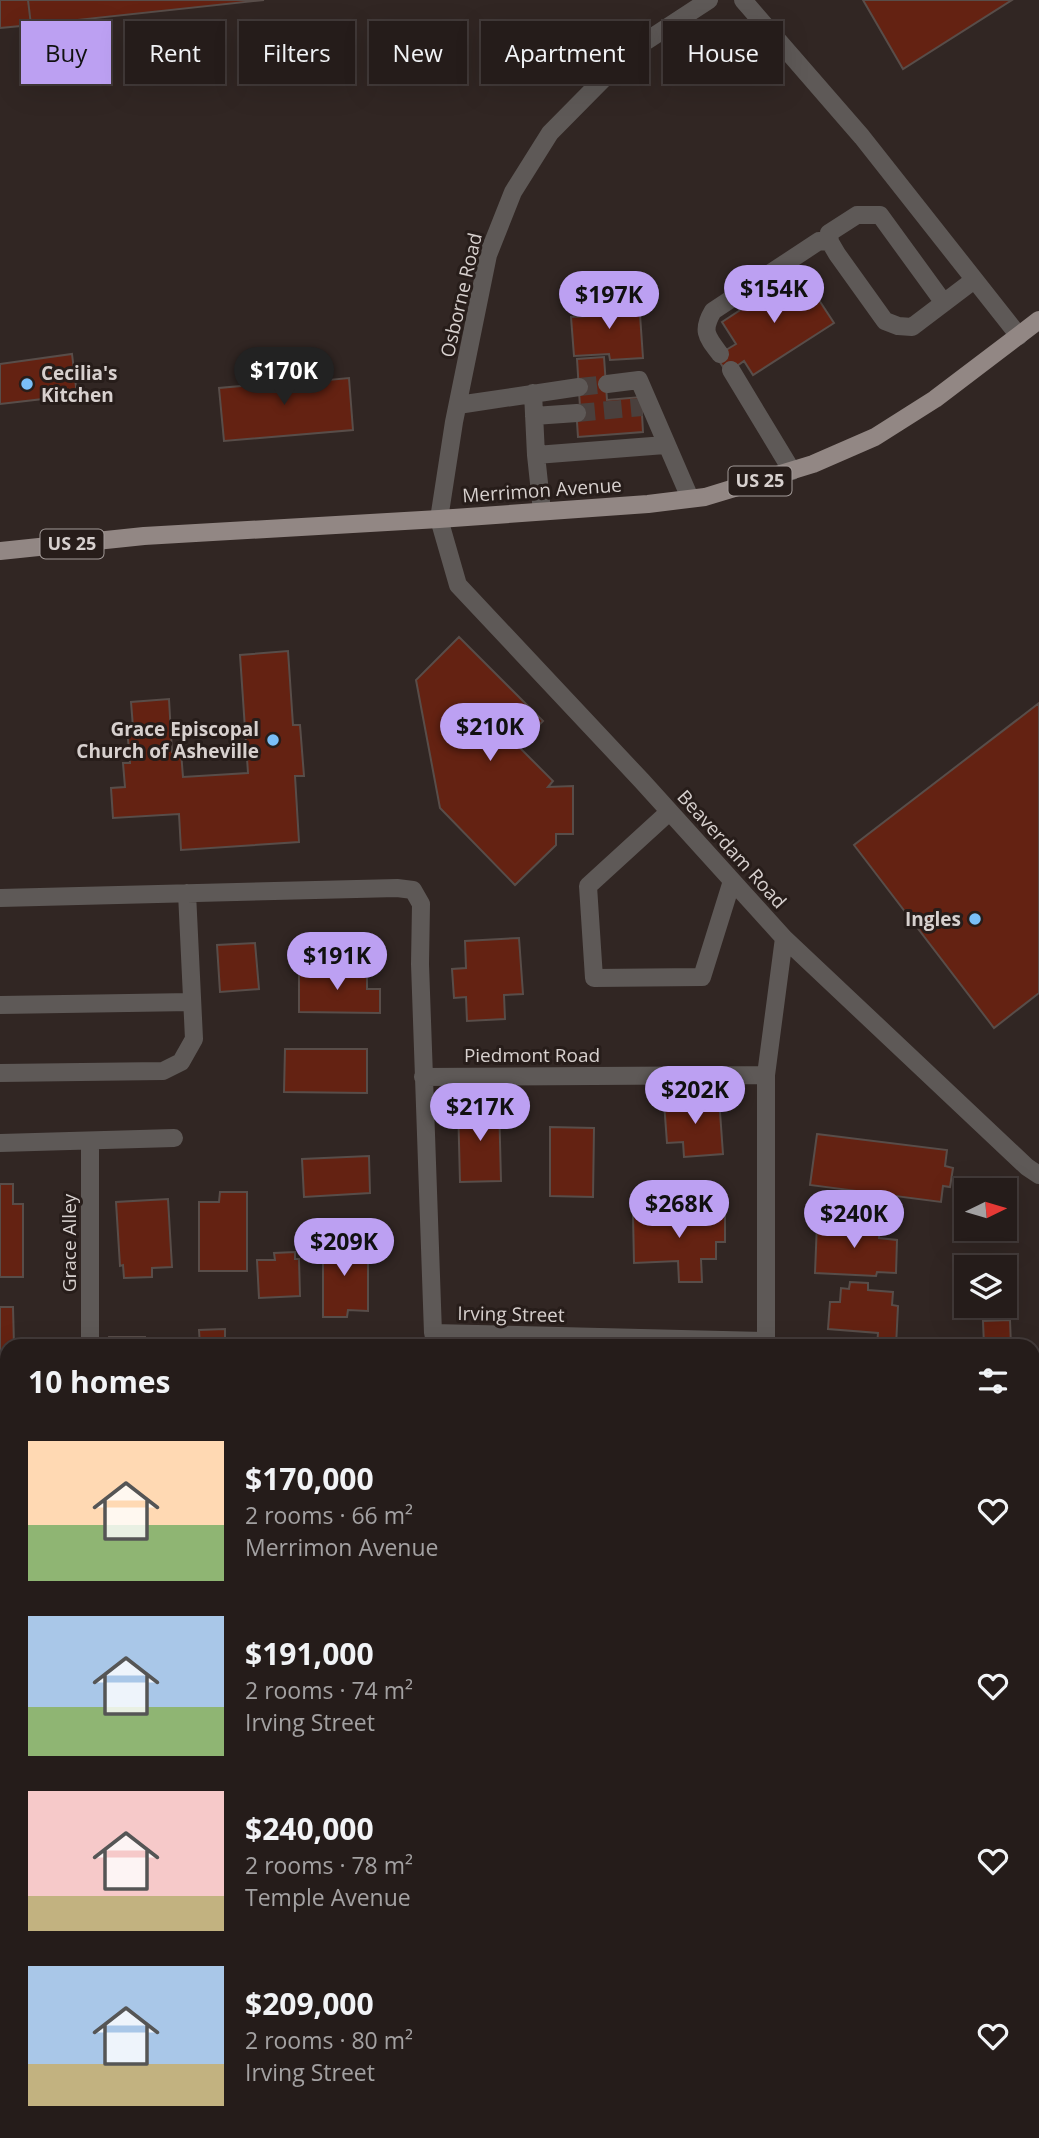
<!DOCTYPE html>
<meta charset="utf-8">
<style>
:root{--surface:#251c1a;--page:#312927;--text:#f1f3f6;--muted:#a3a1a2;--line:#423a39;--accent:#bca0f2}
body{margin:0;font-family:"Open Sans",sans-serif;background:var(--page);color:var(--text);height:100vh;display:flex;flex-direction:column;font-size:26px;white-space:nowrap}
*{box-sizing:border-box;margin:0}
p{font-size:23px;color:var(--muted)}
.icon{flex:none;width:38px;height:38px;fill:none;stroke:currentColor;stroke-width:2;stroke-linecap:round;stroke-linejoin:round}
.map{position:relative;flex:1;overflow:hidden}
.sheet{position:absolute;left:0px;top:1339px;width:1040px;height:800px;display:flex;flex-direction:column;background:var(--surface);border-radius:21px 21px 0 0;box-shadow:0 7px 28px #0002,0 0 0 2px var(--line)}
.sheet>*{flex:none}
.banner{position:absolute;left:21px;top:21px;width:998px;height:63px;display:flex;gap:14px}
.needle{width:46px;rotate:85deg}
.fabs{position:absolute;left:954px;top:1178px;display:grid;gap:14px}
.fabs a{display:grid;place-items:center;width:63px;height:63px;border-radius:0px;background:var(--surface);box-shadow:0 7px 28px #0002,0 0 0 2px var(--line);font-size:35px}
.price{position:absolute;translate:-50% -60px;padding:0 16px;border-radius:24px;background:var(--accent);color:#111;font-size:23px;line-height:46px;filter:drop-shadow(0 2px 4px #0008)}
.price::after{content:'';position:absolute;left:50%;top:42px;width:21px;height:16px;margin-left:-10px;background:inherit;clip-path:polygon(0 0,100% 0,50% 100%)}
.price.current{background:#222;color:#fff}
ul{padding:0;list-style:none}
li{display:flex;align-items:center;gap:21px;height:175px;padding:0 28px}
li span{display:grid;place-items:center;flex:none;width:196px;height:140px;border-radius:0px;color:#555}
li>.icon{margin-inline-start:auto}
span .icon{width:84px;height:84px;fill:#fffc;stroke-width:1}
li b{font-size:30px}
h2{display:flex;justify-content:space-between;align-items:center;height:84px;padding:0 28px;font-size:30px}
.chip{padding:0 24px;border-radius:0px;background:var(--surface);box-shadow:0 7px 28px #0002,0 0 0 2px var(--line);font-size:24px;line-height:63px}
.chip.current{background:var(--accent);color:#111}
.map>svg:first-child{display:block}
</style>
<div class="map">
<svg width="1039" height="2138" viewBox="0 0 1039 2138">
<rect width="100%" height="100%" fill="#312623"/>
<!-- building -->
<path fill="#642212" stroke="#584d49" stroke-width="2" d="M0,0H28L31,25L0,28Z
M28,0H264L31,25Z
M863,0H1012L903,69Z
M800,271L834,323L753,375L744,361L727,373L716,356L736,344L722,322Z
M639,300L643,358L610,360L609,354L574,356L571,317L587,316L586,303Z
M72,354L77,395L0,404V364Z
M604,357L607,400L641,397L643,432L578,437L576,407H580L577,359Z
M273,360L275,385L349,378L353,430L224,441L219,388L252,385L250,362Z
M459,637L543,721L518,746L553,781L548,787L573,786V834H556V845L515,885L440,808L416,680Z
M288,651L293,725H300L304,776H295L299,842L181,850L179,814L113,818L111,788L125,787L123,763H130L127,727H133L131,702L169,699L172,752H181L183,777L248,773L240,655Z
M1039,703V993L994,1028L854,845Z
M519,938L523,994L504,995L505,1019L467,1021L466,997L454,998L452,969L466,968L465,941Z
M255,943L259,989L220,992L217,945Z
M299,969L367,970V989H380V1013L299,1012Z
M285,1049H367V1093L284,1092Z
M719,1098L723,1154L684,1157L683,1142L667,1143L664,1102Z
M499,1103L501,1181L460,1182L458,1104Z
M550,1127L594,1128L593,1197L550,1196Z
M817,1134L947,1150L945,1166L953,1168L950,1187L943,1186L941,1202L810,1185Z
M369,1156L370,1193L304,1197L302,1159Z
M0,1184H13V1204H23V1277H0Z
M220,1192H247V1271H199V1202H219Z
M168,1199L172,1267L152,1268V1277L124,1278L123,1265L120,1266L116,1202Z
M725,1212V1242H716V1259H701L702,1282H679L678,1261L634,1263L633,1214Z
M817,1223L880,1226L879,1238L897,1240L896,1273L877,1272L876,1276L815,1273Z
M323,1238H353V1251H368V1311L348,1310L347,1317H323Z
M295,1252V1259H299L300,1296L259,1298L257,1260H275L274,1253Z
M850,1282L868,1283V1290L893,1292L892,1305L898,1306L896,1346H877L878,1333L828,1329L830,1302H840L841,1288L849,1289Z
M0,1307H13L14,1346H7V1367H0Z
M1010,1320L1011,1346H984L983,1321Z
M225,1329V1346H200L199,1330Z
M109,1337H145V1346H108Z
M0,1393H7V1432H0Z
M0,1524H7V1601H0Z
M1039,1672V1690L1032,1692V1673Z
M1032,1744L1039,1767V2010L1032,2011Z"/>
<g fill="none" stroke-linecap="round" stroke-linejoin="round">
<!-- minor-tunnel -->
<path stroke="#4a403d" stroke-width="18" stroke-dasharray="18 9" stroke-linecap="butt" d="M579,387L607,384
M577,413L642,407"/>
<!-- minor -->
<path stroke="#5e5957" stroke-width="18" d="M709,0L631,51L550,133L513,192L488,255L454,422L439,519L458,585L642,781L784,938L1027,1167L1039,1175
M743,0L862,137L1019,336
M944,303L880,215H857L829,233L830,242L837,254L885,321L898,326L912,327L974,280
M720,354C707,337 701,331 713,311L819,241L830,242
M731,370L792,471
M607,384L639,380L690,498
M533,393L536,455L542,511
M458,405L579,387
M534,416L577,413
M536,455L665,445
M669,812L588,886L594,978L702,977L732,881
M0,898L397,888L413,890L421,904L420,964L433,1333L766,1341
M0,1005L192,1002
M0,1073L163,1071L181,1062L194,1039L187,893
M423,1077L766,1075
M0,1143L174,1138
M90,1346V1141
M766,1346V1075L784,938
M0,1473H7
M0,1709L7,1710
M1032,2032L1039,2029
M676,2132L677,2138
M271,2138L272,2132
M889,2138L891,2132"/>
<!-- major -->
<path stroke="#928784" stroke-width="18" d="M0,551L144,536L439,519L648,504L705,497L813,464L875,437L935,399L1039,320"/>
</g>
<!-- markers -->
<g fill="#7abff8" stroke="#271d1a" stroke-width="2.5">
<circle cx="27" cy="384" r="7"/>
<circle cx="273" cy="740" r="7"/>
<circle cx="975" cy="919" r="7"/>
</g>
<g text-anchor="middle" stroke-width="6" stroke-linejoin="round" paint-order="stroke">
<!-- shield labels -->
<g fill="#271d1a" stroke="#a29a98" stroke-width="2">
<rect x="728.5" y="466.5" width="63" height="29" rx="5"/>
<rect x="40.5" y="529.5" width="63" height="29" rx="5"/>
</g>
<g font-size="18" font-weight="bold" fill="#d7d0ce">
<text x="760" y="487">US 25</text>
<text x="72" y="550">US 25</text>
</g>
<!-- street labels -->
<g font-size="19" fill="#d7d0ce" stroke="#271d1a">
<text transform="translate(461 295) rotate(-77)" y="7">Osborne Road</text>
<text transform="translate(542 490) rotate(-4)" y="7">Merrimon Avenue</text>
<text transform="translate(732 849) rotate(48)" y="7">Beaverdam Road</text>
<text x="532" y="1062">Piedmont Road</text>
<text transform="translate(69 1243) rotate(-90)" y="7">Grace Alley</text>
<text transform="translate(511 1314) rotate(1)" y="7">Irving Street</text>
</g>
<!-- poi labels -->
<g font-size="19" font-weight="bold" fill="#d7d0ce" stroke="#271d1a" text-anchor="end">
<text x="41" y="380" text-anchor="start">Cecilia's<tspan x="41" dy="22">Kitchen</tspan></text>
<text x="259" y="736">Grace Episcopal<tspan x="259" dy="22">Church of Asheville</tspan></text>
<text x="961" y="926">Ingles</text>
</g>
</g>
</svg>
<div class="fabs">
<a><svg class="needle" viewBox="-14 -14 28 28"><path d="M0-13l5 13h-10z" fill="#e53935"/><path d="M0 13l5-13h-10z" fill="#a3a1a2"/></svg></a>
<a><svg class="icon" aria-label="layers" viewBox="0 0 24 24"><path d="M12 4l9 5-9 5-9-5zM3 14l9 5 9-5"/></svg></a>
</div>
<b class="price" style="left:774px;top:325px">$154K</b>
<b class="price" style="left:609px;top:331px">$197K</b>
<b class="price current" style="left:284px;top:407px">$170K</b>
<b class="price" style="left:490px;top:763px">$210K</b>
<b class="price" style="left:337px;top:992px">$191K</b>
<b class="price" style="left:695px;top:1126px">$202K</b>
<b class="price" style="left:480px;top:1143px">$217K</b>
<b class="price" style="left:679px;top:1240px">$268K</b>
<b class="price" style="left:854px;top:1250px">$240K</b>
<b class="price" style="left:344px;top:1278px">$209K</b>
<div class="banner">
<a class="chip current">Buy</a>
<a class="chip">Rent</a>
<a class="chip">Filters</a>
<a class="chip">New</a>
<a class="chip">Apartment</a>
<a class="chip">House</a>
</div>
<section class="sheet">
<h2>10 homes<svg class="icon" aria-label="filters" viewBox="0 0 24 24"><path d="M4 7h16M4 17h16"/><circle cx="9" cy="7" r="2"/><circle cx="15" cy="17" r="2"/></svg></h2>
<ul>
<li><span style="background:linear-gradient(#ffd9b3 60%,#8fb573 0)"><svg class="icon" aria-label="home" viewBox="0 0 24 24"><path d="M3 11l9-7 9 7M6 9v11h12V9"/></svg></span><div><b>$170,000</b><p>2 rooms · 66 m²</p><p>Merrimon Avenue</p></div><svg class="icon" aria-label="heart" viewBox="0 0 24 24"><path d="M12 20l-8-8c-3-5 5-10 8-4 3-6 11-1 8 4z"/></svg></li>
<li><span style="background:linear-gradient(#a9c7e8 65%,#8fb573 0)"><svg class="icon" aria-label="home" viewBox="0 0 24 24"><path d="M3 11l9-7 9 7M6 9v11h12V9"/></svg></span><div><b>$191,000</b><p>2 rooms · 74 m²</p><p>Irving Street</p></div><svg class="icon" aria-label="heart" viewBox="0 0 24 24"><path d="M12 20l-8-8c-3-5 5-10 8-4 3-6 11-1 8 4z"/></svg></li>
<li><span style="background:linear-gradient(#f6c9c9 75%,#c2b280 0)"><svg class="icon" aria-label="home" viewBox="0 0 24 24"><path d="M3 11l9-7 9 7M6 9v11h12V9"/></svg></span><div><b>$240,000</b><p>2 rooms · 78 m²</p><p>Temple Avenue</p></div><svg class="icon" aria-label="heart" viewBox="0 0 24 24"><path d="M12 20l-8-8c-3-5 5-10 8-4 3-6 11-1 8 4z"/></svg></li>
<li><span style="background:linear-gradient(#a9c7e8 70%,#c2b280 0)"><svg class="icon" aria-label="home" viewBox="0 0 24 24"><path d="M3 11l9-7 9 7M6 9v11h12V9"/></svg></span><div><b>$209,000</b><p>2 rooms · 80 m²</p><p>Irving Street</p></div><svg class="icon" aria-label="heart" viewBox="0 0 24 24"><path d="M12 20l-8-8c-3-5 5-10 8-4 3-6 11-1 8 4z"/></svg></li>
</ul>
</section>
</div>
